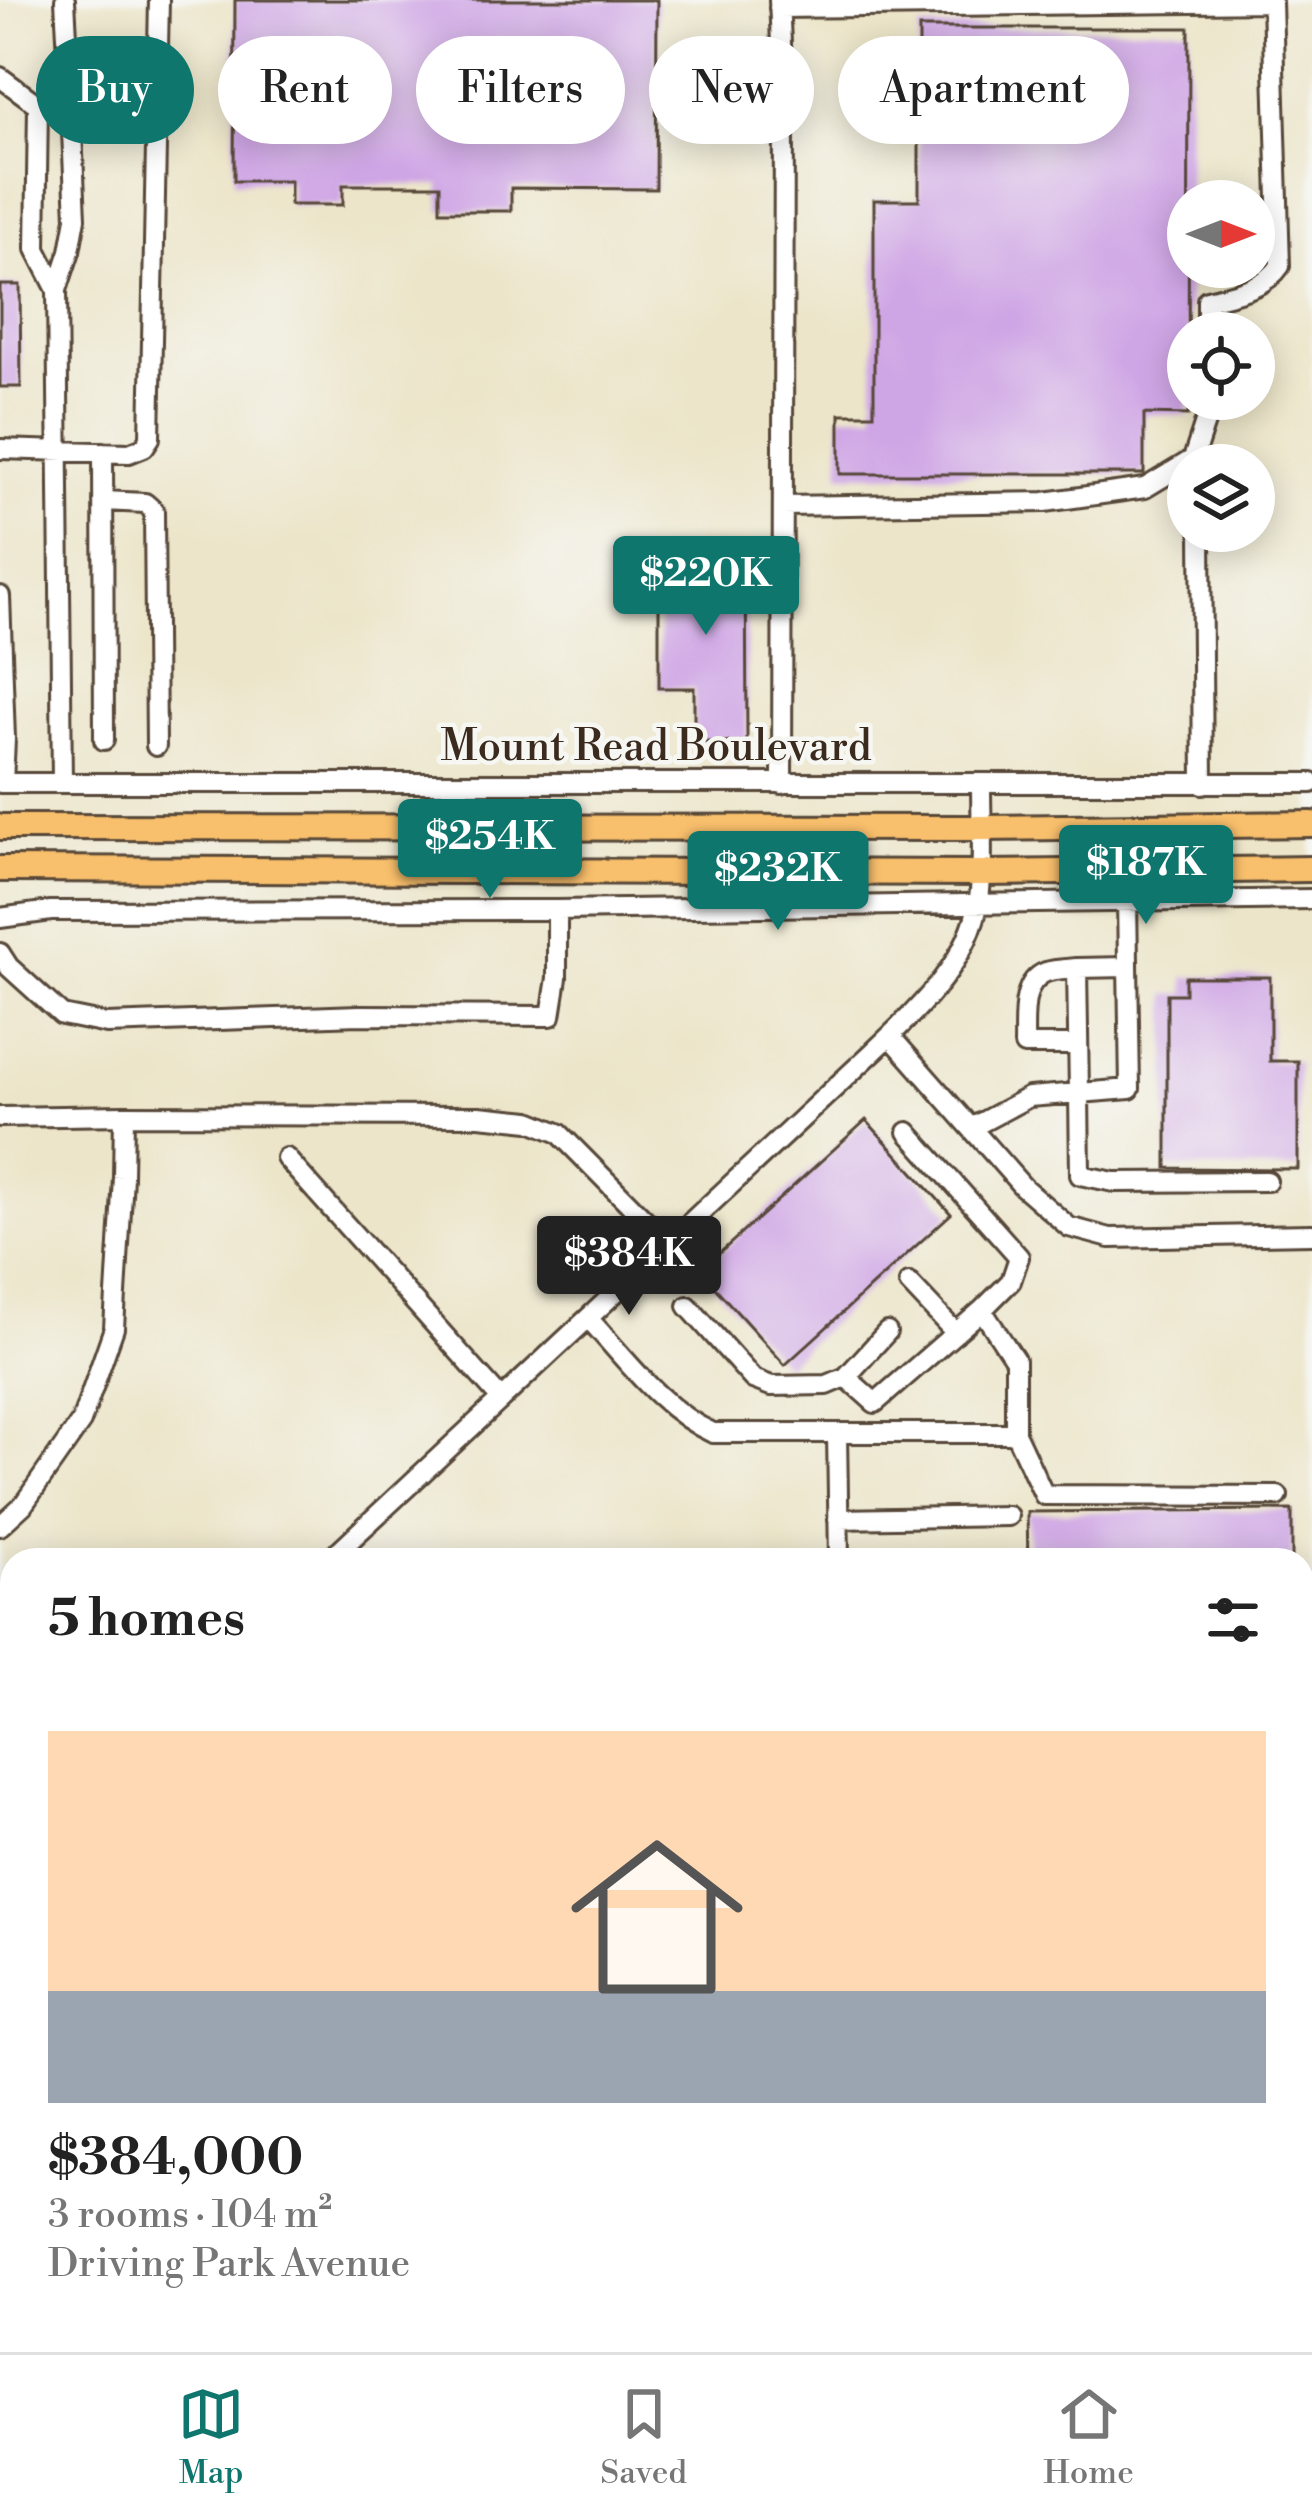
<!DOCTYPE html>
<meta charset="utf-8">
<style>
:root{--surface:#fff;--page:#f6f6f6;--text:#222;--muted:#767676;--line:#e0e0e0;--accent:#0f766e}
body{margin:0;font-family:"Libre Bodoni",serif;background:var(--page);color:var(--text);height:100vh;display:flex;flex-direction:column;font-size:45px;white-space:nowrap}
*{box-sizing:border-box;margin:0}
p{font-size:39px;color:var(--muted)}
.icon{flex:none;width:66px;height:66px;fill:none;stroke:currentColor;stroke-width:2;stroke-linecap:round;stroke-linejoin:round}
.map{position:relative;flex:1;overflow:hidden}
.sheet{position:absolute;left:0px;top:1548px;width:1314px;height:804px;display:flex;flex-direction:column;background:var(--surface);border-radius:36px 36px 0 0;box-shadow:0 6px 30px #0003}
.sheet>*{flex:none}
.hud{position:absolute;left:36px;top:36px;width:1242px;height:108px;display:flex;gap:24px}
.needle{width:78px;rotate:90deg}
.buttons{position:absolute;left:1167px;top:180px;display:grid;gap:24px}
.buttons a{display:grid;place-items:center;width:108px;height:108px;border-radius:50%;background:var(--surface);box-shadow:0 6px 30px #0003;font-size:60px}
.price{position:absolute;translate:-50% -102px;padding:0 27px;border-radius:12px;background:var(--accent);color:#fff;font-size:39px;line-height:78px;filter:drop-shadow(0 3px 6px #0008)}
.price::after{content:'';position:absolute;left:50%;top:72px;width:36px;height:27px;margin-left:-18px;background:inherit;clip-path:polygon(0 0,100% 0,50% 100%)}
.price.selected{background:#222;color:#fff}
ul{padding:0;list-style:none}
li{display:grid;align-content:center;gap:24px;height:636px;padding:0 48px}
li+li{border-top:3px solid var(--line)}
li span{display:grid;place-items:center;height:372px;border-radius:0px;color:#555}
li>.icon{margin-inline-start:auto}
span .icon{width:216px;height:216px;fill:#fffc;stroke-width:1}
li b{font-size:51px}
h2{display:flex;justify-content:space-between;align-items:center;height:144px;padding:0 48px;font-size:51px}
.tag{padding:0 42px;border-radius:54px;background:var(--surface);box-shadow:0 6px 30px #0003;font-size:42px;line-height:108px}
.tag.selected{background:var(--accent);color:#fff}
.tab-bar{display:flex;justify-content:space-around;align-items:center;height:168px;border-top:3px solid var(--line);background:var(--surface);font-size:33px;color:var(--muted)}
.tab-bar a{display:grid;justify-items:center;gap:6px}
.tab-bar .selected{color:var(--accent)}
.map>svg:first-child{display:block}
</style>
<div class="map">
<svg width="1312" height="2352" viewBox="0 0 1312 2352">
<rect width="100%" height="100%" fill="#f6f6f2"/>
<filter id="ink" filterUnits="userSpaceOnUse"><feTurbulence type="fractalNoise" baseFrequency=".00833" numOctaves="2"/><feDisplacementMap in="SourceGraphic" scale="24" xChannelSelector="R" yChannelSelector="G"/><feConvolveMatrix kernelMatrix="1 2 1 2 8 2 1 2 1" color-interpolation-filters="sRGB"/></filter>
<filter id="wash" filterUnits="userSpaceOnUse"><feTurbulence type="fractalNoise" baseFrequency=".004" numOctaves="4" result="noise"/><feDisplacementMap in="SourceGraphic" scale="48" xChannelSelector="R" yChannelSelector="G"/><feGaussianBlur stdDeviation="2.7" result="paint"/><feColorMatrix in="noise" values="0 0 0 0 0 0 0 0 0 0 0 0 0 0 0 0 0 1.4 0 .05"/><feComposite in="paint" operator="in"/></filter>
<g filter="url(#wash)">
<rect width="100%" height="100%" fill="#ece5c9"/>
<!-- green -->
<path fill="#add17a" stroke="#747e4c" stroke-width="3" d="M1302,1683H1312V2189H1302Z"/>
<g id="blocks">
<!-- building -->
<path fill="#cfa6e5" d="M235,0H657L656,189L511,188V211H440V185H343V205H290V181H234Z
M919,28H1189L1188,415L1144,414V473L1142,474H840V414H874V200H919Z
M0,285H20L21,387H0Z
M746,550L747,742H694V688H659V551Z
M1185,977H1270V1061H1298V1169L1167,1168V994H1185Z
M866,1120L951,1214L785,1365L700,1271Z
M1292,1510V1560H1028L1027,1512Z"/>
</g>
</g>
<g filter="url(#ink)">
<use href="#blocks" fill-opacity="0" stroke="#564638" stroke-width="3"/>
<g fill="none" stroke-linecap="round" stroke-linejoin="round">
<defs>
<path id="minor" d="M779,0L784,108L782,784
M779,8L1272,2L1280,266C1265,289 1231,294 1207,300V333
M0,77L38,105L71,110L65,0
M38,105L36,249L57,290L62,783
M57,290L70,251L76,218L71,110
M0,449L129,453L144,447L150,438L159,0
M103,452L104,740
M103,501L145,503L154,511L156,746
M783,506L1045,502L1145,488L1193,459L1207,416V399
M1201,531L1203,784
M0,596L5,739L3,783
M0,783H1312
M1127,900L1130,1089L1079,1093L1077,968L1128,967
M557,910L1312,899
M0,918L51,911L557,910V978L551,1016L359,1015L107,1024L62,1015L9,967L0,953
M1077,968C1067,969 1055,969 1046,972C1019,982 1025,1022 1024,1045H1078
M890,1036L1023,1187L1069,1227L1110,1238L1312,1234
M0,1117L124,1115
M971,1128L1029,1097L1079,1093L1080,1175L1114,1182L1267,1181
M908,1132L1019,1257L1011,1281L982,1310L1015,1360V1433L1044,1495L1278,1496
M286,1158L501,1399
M909,1283L956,1333
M688,1306L753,1379L771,1386L827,1385L846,1377L875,1403L982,1310
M588,1318C626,1359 662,1410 713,1433H1015
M846,1377L887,1332
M837,1434L839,1560
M838,1519L1008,1516
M0,1526L23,1505L81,1422L114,1328L123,1177L124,1115L479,1116L530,1121L559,1133L651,1226L671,1241
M329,1560L873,1052C917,1010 970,962 979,899C984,862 981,823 981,785
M0,1868L12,1856
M0,1936L12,1924
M0,1949L12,1950
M1302,2203H1312
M0,2204H12
M0,2264H12
M1194,2340V2352"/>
<path id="major" d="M0,827L982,828L1312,824
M0,869L981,873L1312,869"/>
</defs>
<!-- minor casing -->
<use href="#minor" stroke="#564638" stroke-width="24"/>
<!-- major casing -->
<use href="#major" stroke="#564638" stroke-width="30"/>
<!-- minor -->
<use href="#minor" stroke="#fff" stroke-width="18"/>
<!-- major -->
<use href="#major" stroke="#f8bf6c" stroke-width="24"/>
</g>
</g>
<g text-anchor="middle" stroke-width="9" stroke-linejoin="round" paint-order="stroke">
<!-- street labels -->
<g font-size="42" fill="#3b2a1e" stroke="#f6f6f2">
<text x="656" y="760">Mount Read Boulevard</text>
</g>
</g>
</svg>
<div class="buttons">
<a><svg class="needle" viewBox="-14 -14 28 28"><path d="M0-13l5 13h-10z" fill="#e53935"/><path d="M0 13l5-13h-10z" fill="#767676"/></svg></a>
<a><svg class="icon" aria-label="locate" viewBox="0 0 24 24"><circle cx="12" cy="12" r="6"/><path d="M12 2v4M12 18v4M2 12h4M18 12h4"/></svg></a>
<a><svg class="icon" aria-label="layers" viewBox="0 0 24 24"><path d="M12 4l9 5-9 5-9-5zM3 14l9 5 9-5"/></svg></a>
</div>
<b class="price" style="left:706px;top:638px">$220K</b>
<b class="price" style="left:490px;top:901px">$254K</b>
<b class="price" style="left:1146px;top:927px">$187K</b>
<b class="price" style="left:778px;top:933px">$232K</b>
<b class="price selected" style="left:629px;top:1318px">$384K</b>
<div class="hud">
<a class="tag selected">Buy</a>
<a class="tag">Rent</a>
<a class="tag">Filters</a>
<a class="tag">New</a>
<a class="tag">Apartment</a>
</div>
<section class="sheet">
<h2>5 homes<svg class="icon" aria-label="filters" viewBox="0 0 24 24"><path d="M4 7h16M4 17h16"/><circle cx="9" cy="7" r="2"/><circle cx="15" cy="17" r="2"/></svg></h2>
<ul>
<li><span style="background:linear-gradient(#ffd9b3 70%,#9aa5b1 0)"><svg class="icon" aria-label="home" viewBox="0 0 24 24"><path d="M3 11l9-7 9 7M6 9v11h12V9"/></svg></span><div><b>$384,000</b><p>3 rooms · 104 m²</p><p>Driving Park Avenue</p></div></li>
</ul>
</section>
</div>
<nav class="tab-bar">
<a class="selected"><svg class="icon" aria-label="map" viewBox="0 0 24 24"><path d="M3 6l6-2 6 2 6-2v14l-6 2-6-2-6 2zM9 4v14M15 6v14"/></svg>Map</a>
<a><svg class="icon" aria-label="saved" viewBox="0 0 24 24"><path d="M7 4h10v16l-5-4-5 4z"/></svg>Saved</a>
<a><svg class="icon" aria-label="home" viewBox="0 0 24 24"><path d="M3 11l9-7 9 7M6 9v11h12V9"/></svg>Home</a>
</nav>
